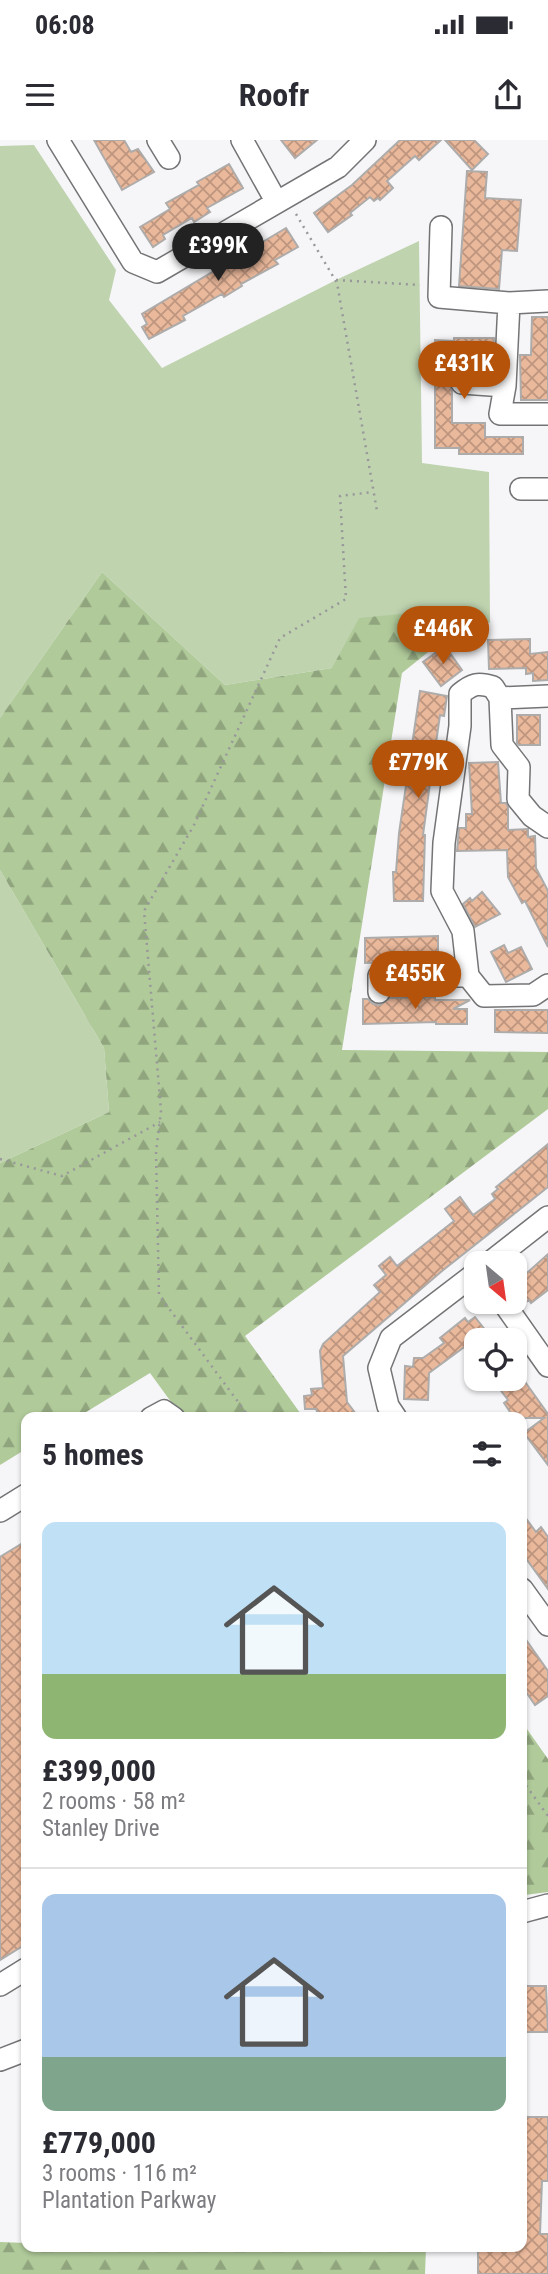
<!DOCTYPE html>
<meta charset="utf-8">
<style>
:root{--surface:#fff;--page:#f7f7f7;--text:#2b2b33;--muted:#7c7c81;--line:#e1e1e2;--accent:#b45309}
body{margin:0;font-family:"Roboto Condensed",sans-serif;background:var(--page);color:var(--text);height:100vh;display:flex;flex-direction:column;font-size:26px;white-space:nowrap}
*{box-sizing:border-box;margin:0}
p{font-size:23px;color:var(--muted)}
.icon{flex:none;width:38px;height:38px;fill:none;stroke:currentColor;stroke-width:2;stroke-linecap:round;stroke-linejoin:round}
.map{position:relative;flex:1;overflow:hidden}
.details{position:absolute;left:21px;top:1272px;width:506px;height:840px;display:flex;flex-direction:column;background:var(--surface);border-radius:14px;box-shadow:0 2px 5px #0004}
.details>*{flex:none}
.needle{width:46px;rotate:151deg}
.tools{position:absolute;left:464px;top:1111px;display:grid;gap:14px}
.tools a{display:grid;place-items:center;width:63px;height:63px;border-radius:14px;background:var(--surface);box-shadow:0 2px 5px #0004;font-size:35px}
.price{position:absolute;translate:-50% -60px;padding:0 16px;border-radius:24px;background:var(--accent);color:#fff;font-size:23px;line-height:46px;filter:drop-shadow(0 2px 4px #0008)}
.price::after{content:'';position:absolute;left:50%;top:42px;width:21px;height:16px;margin-left:-10px;background:inherit;clip-path:polygon(0 0,100% 0,50% 100%)}
.price.on{background:#222;color:#fff}
ul{padding:0;list-style:none}
li{display:grid;align-content:center;gap:14px;height:371px;padding:0 21px}
li+li{border-top:2px solid var(--line)}
li span{display:grid;place-items:center;height:217px;border-radius:14px;color:#555}
li>.icon{margin-inline-start:auto}
span .icon{width:126px;height:126px;fill:#fffc;stroke-width:1}
li b{font-size:30px}
h2{display:flex;justify-content:space-between;align-items:center;height:84px;padding:0 21px;font-size:30px}
.status{display:flex;justify-content:space-between;align-items:center;height:49px;padding:0 35px;background:var(--surface);direction:ltr}
.status svg{height:19px;fill:currentColor}
header{display:flex;justify-content:space-between;align-items:center;height:91px;padding:0 21px;background:var(--surface);font-size:32px;font-weight:700}
.map>svg:first-child{display:block}
</style>
<div class="status"><b>06:08</b><svg viewBox="0 0 49 12"><path d="M0 12V9h3v3zM5 12V6h3v6zM10 12V3h3v9zM15 12V0h3v12zM26 1h20v11H26zM47 4h2v5h-2z"/></svg></div>
<header><svg class="icon" aria-label="menu" viewBox="0 0 24 24"><path d="M4 6h16M4 12h16M4 18h16"/></svg>Roofr<svg class="icon" aria-label="share" viewBox="0 0 24 24"><path d="M12 15V3M7 8l5-5 5 5M5 13v7h14v-7"/></svg></header>
<div class="map">
<svg width="548" height="2134" viewBox="0 0 548 2134">
<defs>
<pattern id="forest-firs" width="22" height="20" patternUnits="userSpaceOnUse" patternTransform="scale(1.75)"><rect width="22" height="20" fill="#b0ca9a"/><path d="M5 1l3.5 6h-7zM16 11l3.5 6h-7z" fill="#90a57e"/></pattern>
<pattern id="building-cross-hatch" width="8" height="8" patternUnits="userSpaceOnUse" patternTransform="scale(1.75)"><rect width="8" height="8" fill="#eab89b"/><path d="M0 0l8 8M0 8l8-8" fill="none" stroke="#be967f"/></pattern>
</defs>
<rect width="100%" height="100%" fill="#f6f6f8"/>
<!-- green -->
<path fill="#bfd3af" d="M34,5L116,130L109,160L162,228L336,140L419,101L422,323L489,332L490,483L468,480L332,528L225,545L102,432L0,578V6Z
M0,730L104,908L109,972L0,1023Z"/>
<!-- forest -->
<path fill="url(#forest-firs)" d="M102,432L225,545L332,528L359,478L411,473L468,480L402,533L342,910L548,912V969L245,1196L303,1277H182L150,1233L78,1277L26,1278V1309L0,1325V1023L109,972L104,908L0,730V578Z
M522,1582L548,1619V1752L525,1755L522,1751Z
M0,2102L26,2103V2107H426L425,2134H0Z"/>
<!-- building -->
<path fill="url(#building-cross-hatch)" stroke="#aeacab" stroke-width="2" d="M94,0H124L131,12L138,9L154,32L122,50Z
M281,0H317L295,18Z
M400,0H441L419,20L415,16L387,41L393,48L380,60L378,58L374,61L370,57L350,73L352,75L328,92L314,73L352,45Z
M445,0H474L488,14L472,30Z
M229,24L243,48L207,68L210,72L194,82L192,78L163,95L165,99L153,107L140,87L170,69L166,63L199,45L197,42Z
M467,31L487,32L485,58L521,60L517,111L502,110L499,149L459,146Z
M286,88L298,107L275,120L278,124L241,144L242,146L224,157L222,154L183,176L185,180L149,199L142,187L147,184L142,174Z
M532,177H548V260H521L520,215H531Z
M454,198H494L493,215L483,216V219H474V231H452L449,243L452,251V283H485V297H523V314H459V308H435V200L454,201Z
M530,499V514L548,512V540L533,541V533L526,534V528L489,529L488,500Z
M445,506L462,530L441,546L423,522Z
M420,551L447,556L444,576L440,575L433,624H437L435,644L430,643L423,695H425L423,761H394L393,732H396L399,693Z
M517,575H540V605H519L517,603Z
M498,622L501,663H506L508,667V690L528,689V697L535,696L536,728L548,751V807L525,761L522,763L508,737L507,710L457,711L459,688H466V674H472L469,623Z
M482,752L500,774L475,787L463,764L470,758L472,761Z
M438,796V821L365,823V798Z
M504,805L508,813L521,807L532,829L506,842L491,812Z
M435,857V860H470L453,869H467V884H436V882L363,884V859H368L373,864L380,865L390,858Z
M495,870H548V893L495,892Z
M548,1004V1047L442,1131L343,1216L347,1262L359,1278H320L316,1269H305L304,1256L312,1255L311,1249L323,1248L320,1211L323,1204L380,1152L374,1145L386,1135L379,1126L390,1117L397,1126L454,1081L445,1069L460,1057L473,1075L495,1059L492,1054L498,1049L496,1047Z
M548,1114V1150L531,1163L529,1160L522,1165L514,1155V1149L521,1144L518,1141Z
M475,1177L486,1191L429,1233L428,1260L404,1259L405,1226L413,1227L414,1218H423L444,1203L440,1198L465,1178L468,1182Z
M492,1239H523L548,1274V1325L524,1293L544,1278H514L504,1263L508,1260Z
M522,1373L536,1392L541,1387L548,1397V1449L522,1413Z
M26,1401V1804L0,1820V1417Z
M522,1494L548,1531V1556L535,1565L522,1546Z
M522,1846H546L548,1892H522Z
M522,1977H548V2041H542L540,2094H548V2134H478V2107H522Z"/>
<g fill="none" stroke-linecap="round" stroke-linejoin="round">
<defs>
<path id="minor" d="M58,0L133,122L157,132L338,27L365,0
M158,0L169,18
M242,0L276,61
M441,87L439,157L509,163L548,161
M509,163L505,246L500,274H548
M462,243L505,246
M521,349H548
M500,558L548,556
M548,687L532,676L518,659L519,627L502,605L500,558L493,547C478,542 472,544 460,554V586L444,703L442,751L463,791L468,836L484,856L533,855L548,845
M379,852V836H468
M488,1124L548,1077
M503,1162L548,1226
M151,1278L164,1271L174,1278
M396,1278L388,1266L379,1228L391,1198L476,1133
M0,1371L26,1355
M522,1449L548,1485
M522,1772L548,1765
M0,1845L26,1829
M0,1920L26,1910"/>
</defs>
<!-- minor casing -->
<use href="#minor" stroke="#747476" stroke-width="24"/>
<!-- path -->
<path stroke="#98989a" stroke-width="2.5" stroke-dasharray="2 5" stroke-linecap="butt" d="M296,74L337,143L377,371
M336,140L420,145
M0,1019L62,1036L160,982
M250,1278L159,1155L156,1012L161,971L144,771L194,685L280,498L346,459L340,356L373,352
M522,1640L548,1676"/>
<!-- minor -->
<use href="#minor" stroke="#fff" stroke-width="21"/>
</g>
</svg>
<div class="tools">
<a><svg class="needle" viewBox="-14 -14 28 28"><path d="M0-13l5 13h-10z" fill="#e53935"/><path d="M0 13l5-13h-10z" fill="#7c7c81"/></svg></a>
<a><svg class="icon" aria-label="locate" viewBox="0 0 24 24"><circle cx="12" cy="12" r="6"/><path d="M12 2v4M12 18v4M2 12h4M18 12h4"/></svg></a>
</div>
<b class="price on" style="left:218px;top:143px">£399K</b>
<b class="price" style="left:464px;top:261px">£431K</b>
<b class="price" style="left:443px;top:526px">£446K</b>
<b class="price" style="left:418px;top:660px">£779K</b>
<b class="price" style="left:415px;top:871px">£455K</b>
<section class="details">
<h2>5 homes<svg class="icon" aria-label="filters" viewBox="0 0 24 24"><path d="M4 7h16M4 17h16"/><circle cx="9" cy="7" r="2"/><circle cx="15" cy="17" r="2"/></svg></h2>
<ul>
<li><span style="background:linear-gradient(#bfe0f5 70%,#8fb573 0)"><svg class="icon" aria-label="home" viewBox="0 0 24 24"><path d="M3 11l9-7 9 7M6 9v11h12V9"/></svg></span><div><b>£399,000</b><p>2 rooms · 58 m²</p><p>Stanley Drive</p></div></li>
<li><span style="background:linear-gradient(#a9c7e8 75%,#7fa58c 0)"><svg class="icon" aria-label="home" viewBox="0 0 24 24"><path d="M3 11l9-7 9 7M6 9v11h12V9"/></svg></span><div><b>£779,000</b><p>3 rooms · 116 m²</p><p>Plantation Parkway</p></div></li>
</ul>
</section>
</div>
